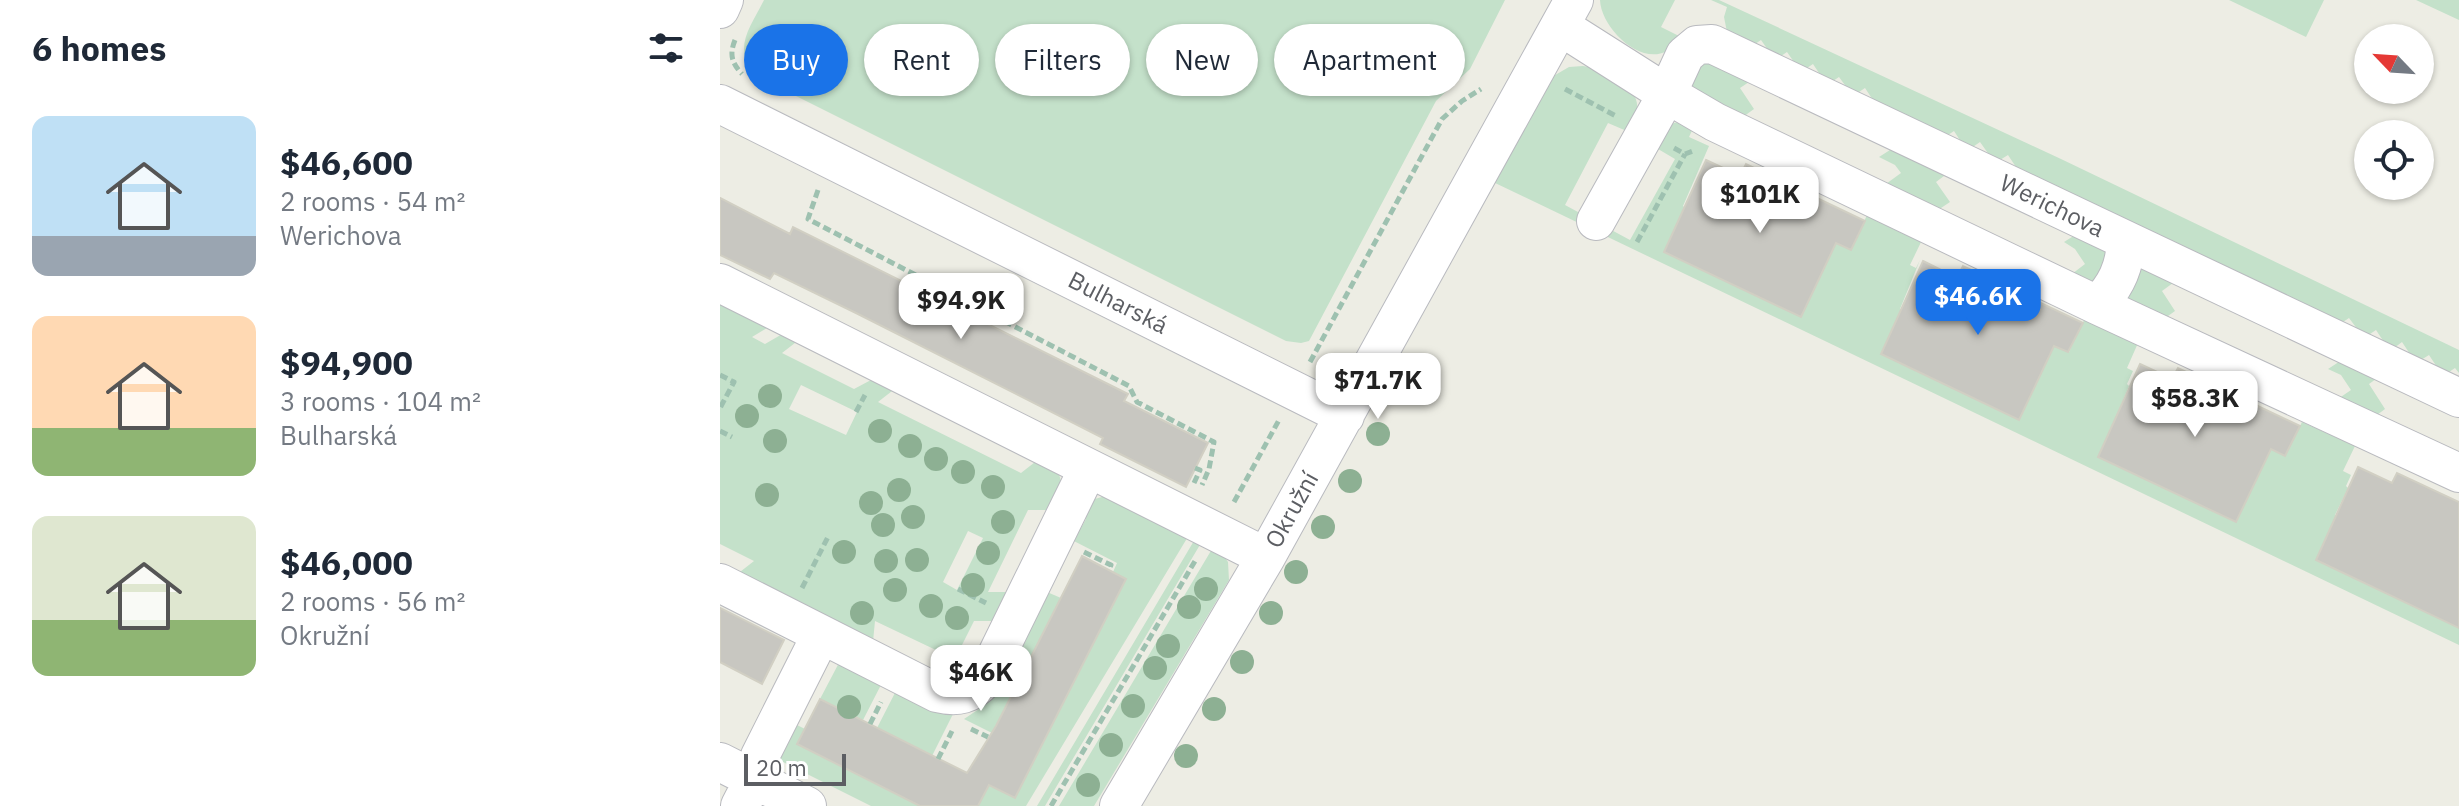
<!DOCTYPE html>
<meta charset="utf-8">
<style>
:root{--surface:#fff;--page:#f2f2f3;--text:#1f2937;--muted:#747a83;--accent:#1a73e8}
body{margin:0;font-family:"IBM Plex Sans",sans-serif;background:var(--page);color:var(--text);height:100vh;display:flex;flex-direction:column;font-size:30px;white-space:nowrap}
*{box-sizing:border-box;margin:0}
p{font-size:26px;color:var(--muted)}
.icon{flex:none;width:44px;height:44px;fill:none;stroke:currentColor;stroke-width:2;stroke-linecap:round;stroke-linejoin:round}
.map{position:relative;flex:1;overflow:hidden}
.sheet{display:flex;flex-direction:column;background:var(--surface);width:720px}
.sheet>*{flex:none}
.banner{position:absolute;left:24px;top:24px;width:760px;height:72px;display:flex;gap:16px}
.needle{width:52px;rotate:295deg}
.fabs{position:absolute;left:1634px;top:24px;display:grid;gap:16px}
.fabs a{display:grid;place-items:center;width:80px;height:80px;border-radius:50%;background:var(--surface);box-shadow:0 2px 6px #0004;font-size:40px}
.scale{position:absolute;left:24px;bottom:20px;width:102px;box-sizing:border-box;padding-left:8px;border:4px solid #5c5e63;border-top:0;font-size:22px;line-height:28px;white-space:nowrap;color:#5c5e63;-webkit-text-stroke:6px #fff;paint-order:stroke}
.price{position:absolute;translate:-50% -68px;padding:0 18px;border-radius:16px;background:#fff;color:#222;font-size:26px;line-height:52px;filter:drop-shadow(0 2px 4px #0008)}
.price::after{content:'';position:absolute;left:50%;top:48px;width:24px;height:18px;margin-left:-12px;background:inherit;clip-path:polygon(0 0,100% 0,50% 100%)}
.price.current{background:var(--accent);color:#fff}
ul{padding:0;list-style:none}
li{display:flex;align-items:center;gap:24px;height:200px;padding:0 32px}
li span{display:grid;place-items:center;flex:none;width:224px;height:160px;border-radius:16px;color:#555}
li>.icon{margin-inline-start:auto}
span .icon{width:96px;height:96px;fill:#fffc;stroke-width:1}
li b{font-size:34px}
h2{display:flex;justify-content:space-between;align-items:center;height:96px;padding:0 32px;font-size:34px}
.tag{padding:0 28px;border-radius:36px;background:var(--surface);box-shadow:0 2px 6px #0004;font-size:28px;line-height:72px}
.tag.current{background:var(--accent);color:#fff}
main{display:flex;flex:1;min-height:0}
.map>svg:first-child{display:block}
</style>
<main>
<section class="sheet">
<h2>6 homes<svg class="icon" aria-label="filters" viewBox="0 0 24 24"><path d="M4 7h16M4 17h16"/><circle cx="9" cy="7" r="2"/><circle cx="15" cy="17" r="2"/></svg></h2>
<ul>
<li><span style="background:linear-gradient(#bfe0f5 75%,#9aa5b1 0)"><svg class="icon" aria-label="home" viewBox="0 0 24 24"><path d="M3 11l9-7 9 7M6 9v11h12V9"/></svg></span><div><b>$46,600</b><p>2 rooms · 54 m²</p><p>Werichova</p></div></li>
<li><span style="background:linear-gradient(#ffd9b3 70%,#8fb573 0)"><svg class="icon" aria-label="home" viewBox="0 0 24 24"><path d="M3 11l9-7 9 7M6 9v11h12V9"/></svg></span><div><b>$94,900</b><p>3 rooms · 104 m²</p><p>Bulharská</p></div></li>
<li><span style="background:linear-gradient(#dfe7d0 65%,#8fb573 0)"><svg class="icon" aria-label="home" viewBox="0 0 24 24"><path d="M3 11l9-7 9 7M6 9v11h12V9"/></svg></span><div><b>$46,000</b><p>2 rooms · 56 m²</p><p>Okružní</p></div></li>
</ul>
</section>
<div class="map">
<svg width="1739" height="806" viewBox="0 0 1739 806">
<rect width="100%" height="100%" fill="#edede4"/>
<!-- green -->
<path fill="#c4e1ca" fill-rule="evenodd" d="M44,0H785L750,69L716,101L589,341L581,343L566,341L32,74C14,45 30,28 44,0Z
M880,0H955L941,27L961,37C957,42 953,48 947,51C919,66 881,27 880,0Z
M991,0H999L1341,159L1739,350V373L1735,368L1723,376L1709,355L1696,363L1682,342L1670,351L1656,330L1644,338L1629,318L1617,326L1302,176L1288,155L1275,163L1260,142L1247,151L1234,131L1222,139L1159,109L1145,88L1133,96L1119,77L1107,85L1093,64L1081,72L1067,52L1055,60L1041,40L1029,48L1007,32L1004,17L1007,7Z
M1509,0H1604L1586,37Z
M1696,0H1739V20Z
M987,60L1041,74L1020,88L1034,109L1016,122L973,92C971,76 976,70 987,60Z
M863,66C875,68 883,72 893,78C920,95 923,103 909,132L888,123L845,205L910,240L955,159L933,146C948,126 949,119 976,122L969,137L989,146L963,206L1081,317L1116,243L1131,250L1147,215L1202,240L1190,265L1196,268L1200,260L1180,309L1299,419L1334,346L1349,352L1365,318L1418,343L1407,368L1413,371L1407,384L1409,386L1379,457L1515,522L1551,449L1565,456L1582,422L1635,446L1623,471L1631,475L1626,486L1628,488L1615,515L1739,613V645L773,182L830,78L849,67Z
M1181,143L1236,167L1216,182L1230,202L1212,214L1159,189L1181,173L1175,165L1159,157Z
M1363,230L1391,254L1375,281L1368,283L1348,277L1365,264L1355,249L1344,242Z
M1422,255L1464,275L1442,291L1455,311L1441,321L1404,299Z
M0,294L57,322L32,337L45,344L71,329L84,336L62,353L134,389L151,380L166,388L171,379L181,384L158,402L301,473L324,455C345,477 343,481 337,510H308L268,592H295L281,621H254L233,663L259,665L255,672L219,685L218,651L155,621L152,652L11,579L34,561L0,544ZM81,385L137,412L126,435L69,409ZM248,531L263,538L237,590L223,582Z
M1628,356L1667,371L1649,384L1665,409L1649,421L1612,403L1631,390L1621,375L1608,369Z
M389,495L472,530L306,806H258L269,785L295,798L405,579L393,572L397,563L346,537L353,525L361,528L366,519L357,515L371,500Z
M478,534L484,538L335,789L325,806H317Z
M495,544L508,562L509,580L374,806H339Z
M320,589L341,598L309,661L289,651Z
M121,659L164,679L143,720L100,699Z
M283,662L303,672L272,733L244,719L259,709Z
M178,687L233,714L212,756L157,728Z
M77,725L85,729L200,806H151L47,754Z"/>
<!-- building -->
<path fill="#c8c7c1" stroke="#d1cfc3" stroke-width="2" d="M986,160L1020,176L1026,164L1145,221L1131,250L1116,243L1081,317L944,252Z
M0,198L70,234L73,227L408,394L404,401L488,443L466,487L380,444L383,438L136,313L54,273L50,279L0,255Z
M1203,261L1237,278L1243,266L1363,323L1348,352L1334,346L1299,420L1161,354Z
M1420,364L1452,379L1458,368L1580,426L1565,456L1551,449L1516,522L1378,457Z
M1638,467L1672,483L1677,473L1739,502V628L1596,560Z
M362,556L406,579L295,798L269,785L258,806H200L77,744L100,699L247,773L276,726Z
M0,608L64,640L42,684L0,662Z"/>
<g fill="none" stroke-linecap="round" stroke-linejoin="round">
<defs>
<path id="minor" d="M0,9L4,0
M840,26L947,94L995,122L1377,305L1739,473
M0,104L625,416
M876,221L947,94L965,55L977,45L992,44L1739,398
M0,283L546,557
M1377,305C1396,287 1405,267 1406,241
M0,583L217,693C238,698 250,695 265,679L368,469
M0,762L87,806
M20,806L34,779L40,756L101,635
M399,806L546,557L854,0"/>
</defs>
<!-- minor casing -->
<use href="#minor" stroke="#b9babf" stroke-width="40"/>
<!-- path -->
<path stroke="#9ec1b0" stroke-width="5" stroke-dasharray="8 4" stroke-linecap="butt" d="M15,40C9,55 12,63 22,74
M845,89L896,116
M954,148L965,154L973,151
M98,190L88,219L409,386L417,402L494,442L489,469L482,485
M917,242L965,154
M590,362L722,119L742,101L761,89
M0,375L14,382L0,408
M136,412L145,395
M0,431L12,437
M474,483L480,470L475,468
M514,502L559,420
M364,552L391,565L389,570
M82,588L109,535
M238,589L266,603
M150,724L161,702
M251,729L268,737
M218,759L232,731
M331,806L475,561"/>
<!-- minor -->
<use href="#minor" stroke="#fff" stroke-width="38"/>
</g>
<!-- trees -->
<g fill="#8db093">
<circle cx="50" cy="396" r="12"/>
<circle cx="27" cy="416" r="12"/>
<circle cx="160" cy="431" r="12"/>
<circle cx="658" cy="434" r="12"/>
<circle cx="55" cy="441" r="12"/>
<circle cx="190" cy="446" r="12"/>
<circle cx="216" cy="459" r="12"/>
<circle cx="243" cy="472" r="12"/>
<circle cx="630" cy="481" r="12"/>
<circle cx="273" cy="487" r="12"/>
<circle cx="179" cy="490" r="12"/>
<circle cx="47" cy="495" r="12"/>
<circle cx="151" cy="503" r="12"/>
<circle cx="193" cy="517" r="12"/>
<circle cx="283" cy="522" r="12"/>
<circle cx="163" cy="525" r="12"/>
<circle cx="603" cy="527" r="12"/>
<circle cx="124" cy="552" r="12"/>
<circle cx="268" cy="553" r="12"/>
<circle cx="197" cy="560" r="12"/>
<circle cx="166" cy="561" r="12"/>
<circle cx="576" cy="572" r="12"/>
<circle cx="253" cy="585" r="12"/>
<circle cx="486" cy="589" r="12"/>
<circle cx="175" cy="590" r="12"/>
<circle cx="211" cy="606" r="12"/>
<circle cx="469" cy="607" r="12"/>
<circle cx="142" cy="613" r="12"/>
<circle cx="551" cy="613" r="12"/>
<circle cx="237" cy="618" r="12"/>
<circle cx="448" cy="646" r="12"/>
<circle cx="522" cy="662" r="12"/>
<circle cx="435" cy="668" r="12"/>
<circle cx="413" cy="706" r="12"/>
<circle cx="129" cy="707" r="12"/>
<circle cx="494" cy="709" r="12"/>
<circle cx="391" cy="745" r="12"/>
<circle cx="466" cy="756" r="12"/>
<circle cx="368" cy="785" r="12"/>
</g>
<g text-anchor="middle" stroke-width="6" stroke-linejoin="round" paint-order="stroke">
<!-- street labels -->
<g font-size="24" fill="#5c5e63" stroke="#fff">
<text transform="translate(1332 206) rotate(26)" y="8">Werichova</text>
<text transform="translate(398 303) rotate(27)" y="8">Bulharská</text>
<text transform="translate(572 510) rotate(-61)" y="8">Okružní</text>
</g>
</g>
</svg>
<div class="fabs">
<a><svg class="needle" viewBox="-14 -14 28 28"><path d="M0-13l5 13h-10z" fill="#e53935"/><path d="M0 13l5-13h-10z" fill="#747a83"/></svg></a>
<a><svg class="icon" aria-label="locate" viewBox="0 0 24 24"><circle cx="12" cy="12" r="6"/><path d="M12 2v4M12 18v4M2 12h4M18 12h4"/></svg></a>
</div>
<div class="scale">20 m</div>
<b class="price" style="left:1040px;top:235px">$101K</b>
<b class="price current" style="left:1258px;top:337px">$46.6K</b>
<b class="price" style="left:241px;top:341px">$94.9K</b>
<b class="price" style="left:658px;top:421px">$71.7K</b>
<b class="price" style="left:1475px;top:439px">$58.3K</b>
<b class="price" style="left:261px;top:713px">$46K</b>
<div class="banner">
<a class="tag current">Buy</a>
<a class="tag">Rent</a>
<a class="tag">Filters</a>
<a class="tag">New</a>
<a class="tag">Apartment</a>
</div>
</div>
</main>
